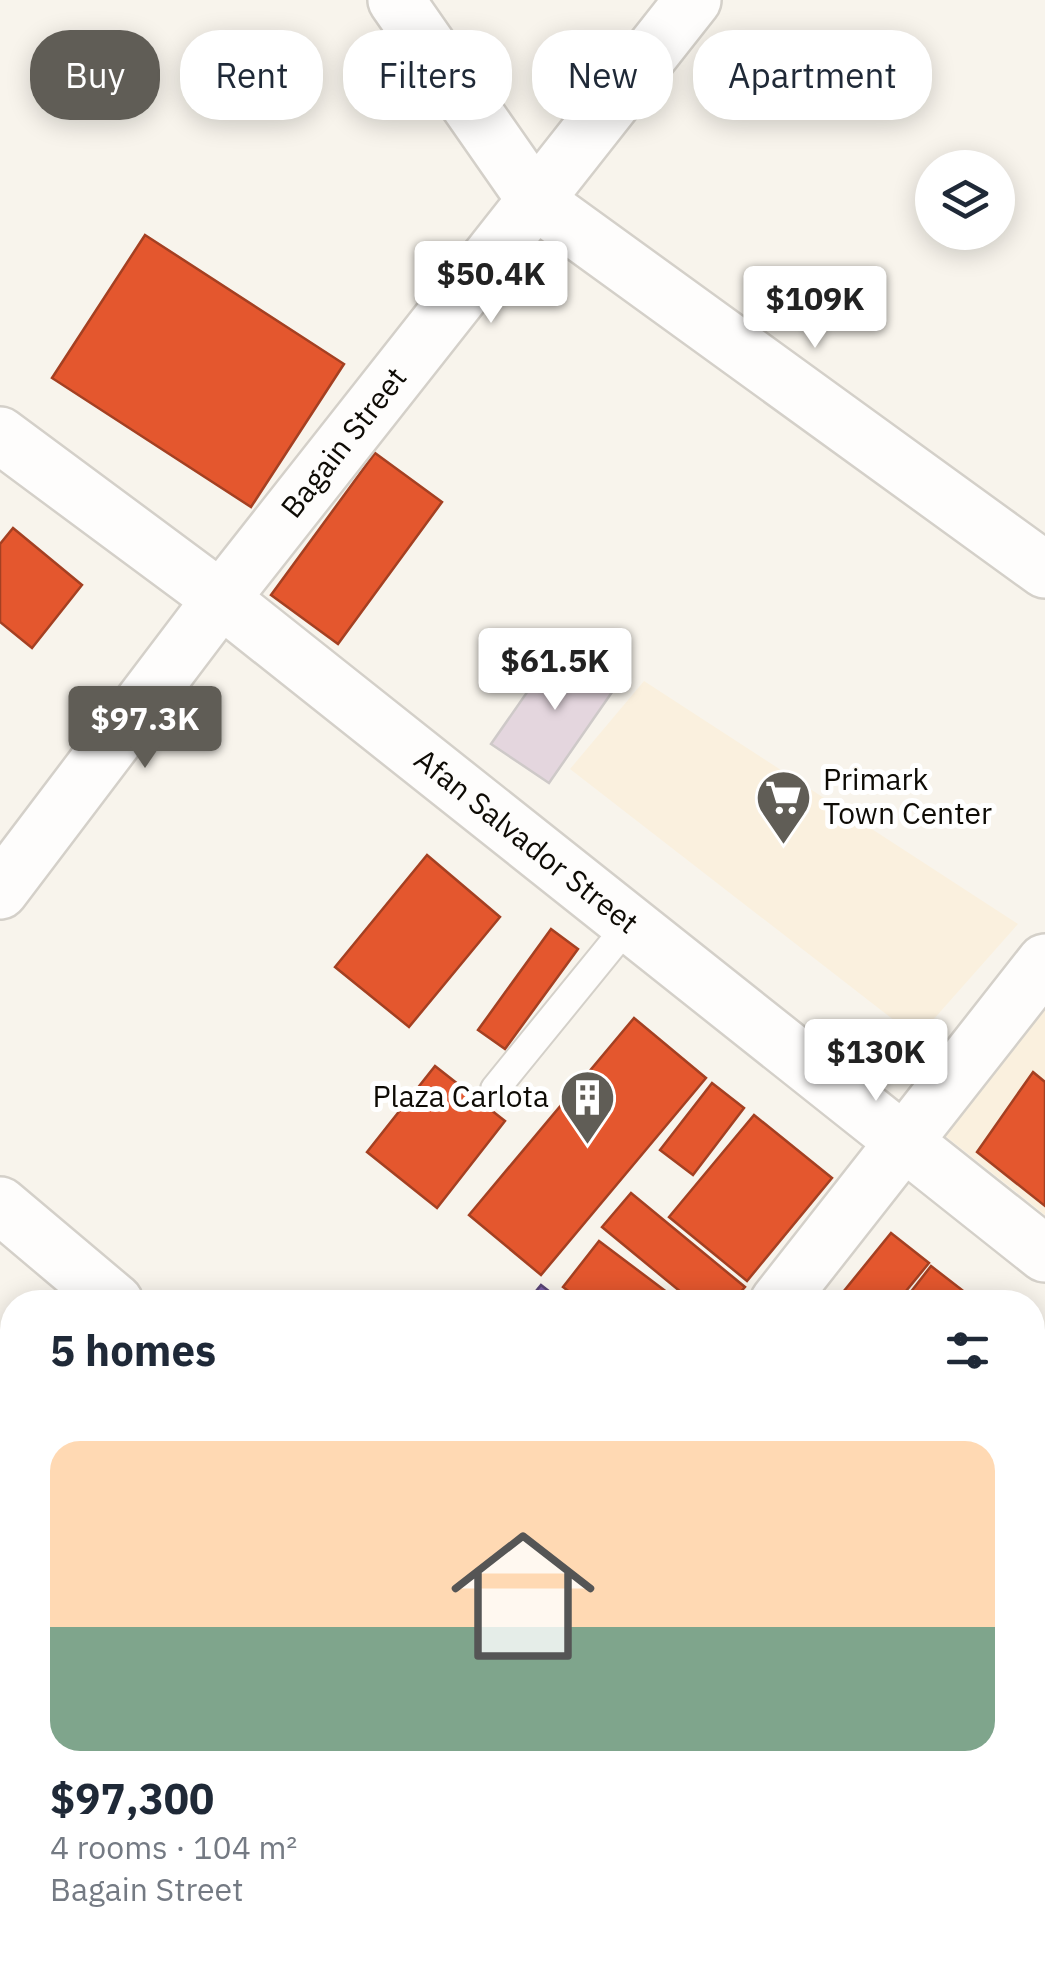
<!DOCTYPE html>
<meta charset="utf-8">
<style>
:root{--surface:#fff;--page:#f6f6f7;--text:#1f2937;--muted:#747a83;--line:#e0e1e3;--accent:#605d56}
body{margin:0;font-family:"IBM Plex Sans",sans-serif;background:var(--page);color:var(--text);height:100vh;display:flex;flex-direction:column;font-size:38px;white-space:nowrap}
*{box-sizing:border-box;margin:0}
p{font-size:32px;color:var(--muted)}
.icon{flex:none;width:55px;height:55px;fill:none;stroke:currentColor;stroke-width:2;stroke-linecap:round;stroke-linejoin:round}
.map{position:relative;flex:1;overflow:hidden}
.panel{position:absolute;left:0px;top:1290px;width:1045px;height:672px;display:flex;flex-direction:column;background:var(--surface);border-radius:40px 40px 0 0;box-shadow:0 5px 25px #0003}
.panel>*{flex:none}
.hud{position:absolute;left:30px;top:30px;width:985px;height:90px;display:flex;gap:20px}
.controls{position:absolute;left:915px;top:150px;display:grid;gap:20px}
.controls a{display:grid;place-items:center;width:100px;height:100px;border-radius:50%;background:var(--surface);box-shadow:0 5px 25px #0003;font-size:50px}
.price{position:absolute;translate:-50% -85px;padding:0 22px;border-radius:10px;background:#fff;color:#222;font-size:32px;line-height:65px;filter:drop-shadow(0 2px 5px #0008)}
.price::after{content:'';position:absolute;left:50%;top:60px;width:30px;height:22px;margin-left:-15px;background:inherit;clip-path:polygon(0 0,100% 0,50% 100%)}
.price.on{background:var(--accent);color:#fff}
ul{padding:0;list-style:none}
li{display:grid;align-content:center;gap:20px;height:530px;padding:0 50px}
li+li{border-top:2px solid var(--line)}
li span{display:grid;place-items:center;height:310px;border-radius:30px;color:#555}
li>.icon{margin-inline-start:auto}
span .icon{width:180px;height:180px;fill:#fffc;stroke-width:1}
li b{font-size:42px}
h2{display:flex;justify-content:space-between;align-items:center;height:120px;padding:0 50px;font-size:42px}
.pill{padding:0 35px;border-radius:40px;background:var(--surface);box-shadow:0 5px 25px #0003;font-size:35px;line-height:90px}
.pill.on{background:var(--accent);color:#fff}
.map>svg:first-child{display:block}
</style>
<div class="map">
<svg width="1045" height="1962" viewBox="0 0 1045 1962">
<rect width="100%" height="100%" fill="#f8f4ec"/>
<!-- built -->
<path fill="#faf0de" d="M644,681L1018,924L917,1038L570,769Z
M1045,1007V1215L944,1135Z"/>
<!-- shops -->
<path fill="#e4572e" stroke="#a44022" stroke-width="2.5" d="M145,235L344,364L251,507L52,378Z
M375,453L442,502L338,644L271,595Z
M13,528L82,585L32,648L0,622V544Z
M427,855L500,917L409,1027L335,967Z
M551,929L578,949L505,1049L478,1030Z
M634,1018L706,1078L541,1275L469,1215Z
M435,1066L505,1121L437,1208L367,1152Z
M1033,1072L1045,1082V1206L977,1152Z
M712,1083L744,1108L693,1175L660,1150Z
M754,1115L832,1178L747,1281L669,1217Z
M631,1193L745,1287L732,1302H693L602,1227Z
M891,1233L929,1263L897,1302H835Z
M599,1241L680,1302H583L563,1287Z
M931,1266L975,1300L974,1302H903Z
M1032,1330L1045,1339V1410L1032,1427Z"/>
<!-- offices -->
<path fill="#7b5ea7" stroke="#5a4576" stroke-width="2.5" d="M541,1285L563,1302H527Z"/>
<!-- building -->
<path fill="#e4d6de" stroke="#cec9c8" stroke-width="2.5" d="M562,642L619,682L549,783L491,744Z"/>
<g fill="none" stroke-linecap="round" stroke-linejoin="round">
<defs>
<path id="lane" d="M495,1089L630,923"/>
<g id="street">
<path d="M396,0L536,201L1045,570"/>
<path id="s1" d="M0,891L221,599L693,0"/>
</g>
<path id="secondary" d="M0,1205L115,1302
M778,1302L1045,962
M1032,1852L1045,1835
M20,1950L33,1962
M903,1950L919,1962
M291,1962L299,1950"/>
<g id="primary">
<path id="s2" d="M0,435L221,599L1045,1254"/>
</g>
</defs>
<!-- lane casing -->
<use href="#lane" stroke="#d4d0c9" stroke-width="32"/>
<!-- street casing -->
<use href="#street" stroke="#d4d0c9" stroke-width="60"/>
<!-- secondary casing -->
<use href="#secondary" stroke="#d4d0c9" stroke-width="60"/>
<!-- primary casing -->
<use href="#primary" stroke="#d4d0c9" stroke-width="60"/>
<!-- lane -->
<use href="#lane" stroke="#fefdfc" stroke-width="28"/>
<!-- street -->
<use href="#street" stroke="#fefdfc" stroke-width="55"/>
<!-- secondary -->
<use href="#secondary" stroke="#fefdfc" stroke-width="55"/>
<!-- primary -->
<use href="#primary" stroke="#fefdfc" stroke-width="55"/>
</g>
<!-- icons -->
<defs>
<symbol id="supermarket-pin" viewBox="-11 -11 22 30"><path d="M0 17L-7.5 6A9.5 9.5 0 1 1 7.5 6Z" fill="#605d56" stroke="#fff"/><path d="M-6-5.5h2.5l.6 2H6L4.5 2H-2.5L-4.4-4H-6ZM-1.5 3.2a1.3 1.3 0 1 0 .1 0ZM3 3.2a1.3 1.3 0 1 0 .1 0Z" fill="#fff"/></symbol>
<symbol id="building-pin" viewBox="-11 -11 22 30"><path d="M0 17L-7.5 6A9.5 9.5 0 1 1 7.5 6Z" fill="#605d56" stroke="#fff"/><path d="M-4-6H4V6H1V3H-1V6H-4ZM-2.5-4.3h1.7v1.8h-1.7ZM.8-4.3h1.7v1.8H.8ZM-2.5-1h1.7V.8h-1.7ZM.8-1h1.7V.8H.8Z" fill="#fff"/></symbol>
</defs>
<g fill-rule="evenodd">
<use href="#supermarket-pin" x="752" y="766" width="63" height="86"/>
<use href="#building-pin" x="556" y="1066" width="63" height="86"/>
</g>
<g text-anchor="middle" stroke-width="10" stroke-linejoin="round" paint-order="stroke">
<!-- street labels -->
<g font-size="30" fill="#0e0b05" stroke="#fff">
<text dy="10" stroke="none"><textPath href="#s1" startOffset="565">Bagain Street</textPath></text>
<text dy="10" stroke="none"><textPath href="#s2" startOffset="665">Afan Salvador Street</textPath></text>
</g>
<!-- poi labels -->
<g font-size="30" fill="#0e0b05" stroke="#fff" text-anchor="start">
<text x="823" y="790">Primark<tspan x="823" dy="34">Town Center</tspan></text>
<text x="549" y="1107" text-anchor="end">Plaza Carlota</text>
</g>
</g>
</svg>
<div class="controls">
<a><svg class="icon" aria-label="layers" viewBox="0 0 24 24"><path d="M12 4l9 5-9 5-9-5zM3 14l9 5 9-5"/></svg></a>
</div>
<b class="price" style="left:491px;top:326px">$50.4K</b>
<b class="price" style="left:815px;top:351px">$109K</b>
<b class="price" style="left:555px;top:713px">$61.5K</b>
<b class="price on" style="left:145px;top:771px">$97.3K</b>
<b class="price" style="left:876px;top:1104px">$130K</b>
<div class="hud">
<a class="pill on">Buy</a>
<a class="pill">Rent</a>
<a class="pill">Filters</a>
<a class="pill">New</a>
<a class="pill">Apartment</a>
</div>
<section class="panel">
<h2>5 homes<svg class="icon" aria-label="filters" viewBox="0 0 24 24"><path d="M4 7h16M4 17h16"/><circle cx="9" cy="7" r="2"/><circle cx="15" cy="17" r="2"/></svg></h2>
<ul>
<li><span style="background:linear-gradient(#ffd9b3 60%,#7fa58c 0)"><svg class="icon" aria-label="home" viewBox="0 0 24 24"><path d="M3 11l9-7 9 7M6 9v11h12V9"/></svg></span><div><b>$97,300</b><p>4 rooms · 104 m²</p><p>Bagain Street</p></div></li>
</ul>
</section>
</div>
